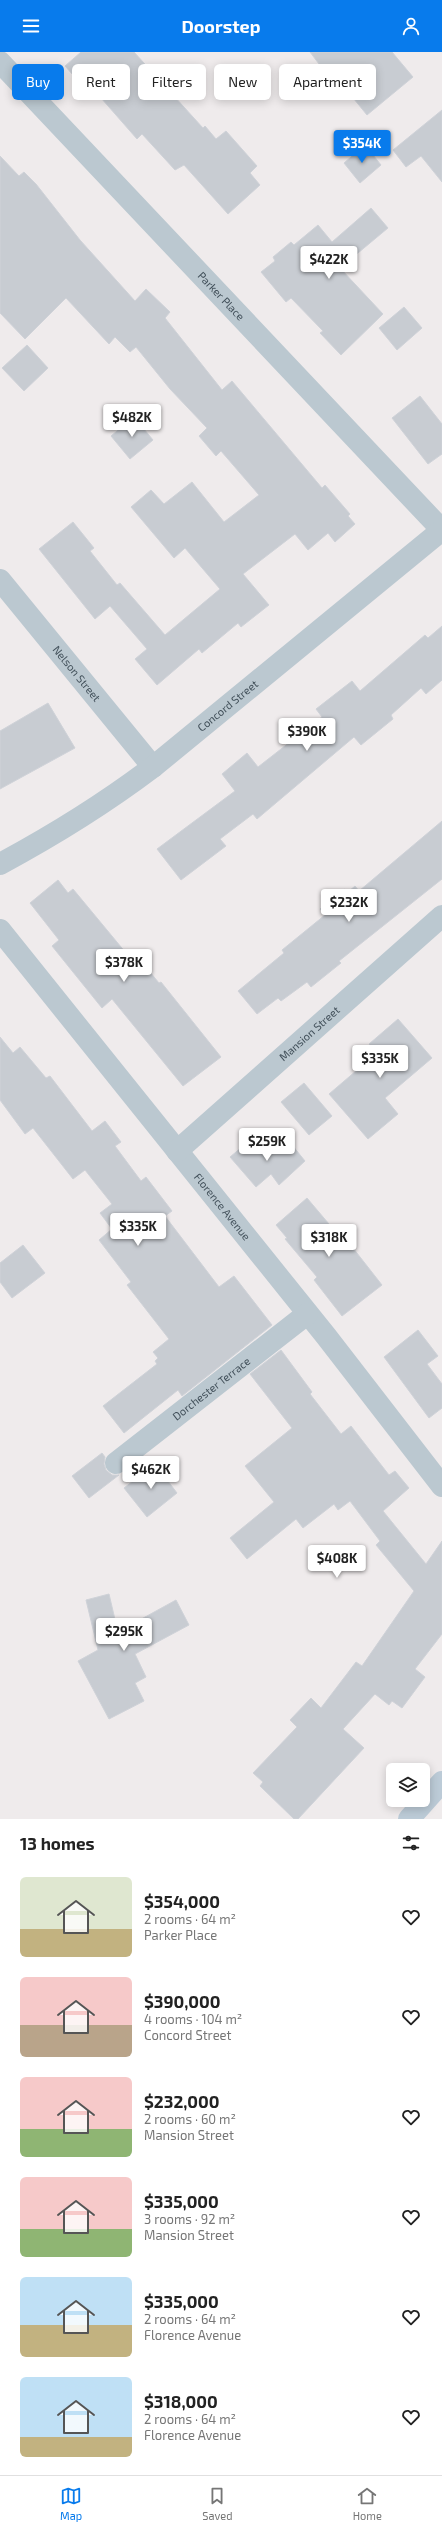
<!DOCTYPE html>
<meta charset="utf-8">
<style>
:root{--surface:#fff;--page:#f2f2f2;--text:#222;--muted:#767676;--line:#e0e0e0;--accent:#087bec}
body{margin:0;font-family:"Exo 2",sans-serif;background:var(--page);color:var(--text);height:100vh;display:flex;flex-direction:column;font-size:15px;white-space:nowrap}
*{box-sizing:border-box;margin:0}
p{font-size:13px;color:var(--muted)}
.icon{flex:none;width:22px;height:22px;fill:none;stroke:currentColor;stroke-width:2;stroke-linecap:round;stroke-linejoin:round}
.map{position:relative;height:1767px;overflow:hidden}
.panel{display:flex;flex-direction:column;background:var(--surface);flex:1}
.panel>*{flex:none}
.banner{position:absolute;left:12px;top:12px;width:418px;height:36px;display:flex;gap:8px}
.buttons{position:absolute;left:386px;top:1711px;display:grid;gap:8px}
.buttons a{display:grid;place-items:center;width:44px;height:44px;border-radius:6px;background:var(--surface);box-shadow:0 2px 10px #0003;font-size:20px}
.price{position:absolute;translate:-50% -34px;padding:0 9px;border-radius:4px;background:#fff;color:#222;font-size:13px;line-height:26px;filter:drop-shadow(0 1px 2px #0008)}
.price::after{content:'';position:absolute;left:50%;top:24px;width:12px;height:9px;margin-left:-6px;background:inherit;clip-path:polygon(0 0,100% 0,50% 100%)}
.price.current{background:var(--accent);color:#fff}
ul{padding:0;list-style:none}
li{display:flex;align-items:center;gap:12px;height:100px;padding:0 20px}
li span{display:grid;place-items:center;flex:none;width:112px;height:80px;border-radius:6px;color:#555}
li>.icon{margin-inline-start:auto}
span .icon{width:48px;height:48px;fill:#fffc;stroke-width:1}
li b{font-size:17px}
h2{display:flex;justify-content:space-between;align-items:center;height:48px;padding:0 20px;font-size:17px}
.pill{padding:0 14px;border-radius:6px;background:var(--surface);box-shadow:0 2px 10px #0003;font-size:14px;line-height:36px}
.pill.current{background:var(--accent);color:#fff}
header{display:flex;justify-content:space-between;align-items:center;height:52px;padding:0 20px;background:var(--accent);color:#fff;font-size:18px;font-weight:700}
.tabs{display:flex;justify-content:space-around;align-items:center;height:56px;border-top:1px solid var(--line);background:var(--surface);font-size:11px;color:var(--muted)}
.tabs a{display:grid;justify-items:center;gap:2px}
.tabs .current{color:var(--accent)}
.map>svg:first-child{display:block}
</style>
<header><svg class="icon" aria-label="menu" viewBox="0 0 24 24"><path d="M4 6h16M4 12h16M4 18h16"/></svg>Doorstep<svg class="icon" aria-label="person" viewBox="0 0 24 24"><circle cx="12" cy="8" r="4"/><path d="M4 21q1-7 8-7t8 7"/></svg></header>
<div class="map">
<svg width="442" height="1767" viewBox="0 0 442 1767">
<rect width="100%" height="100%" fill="#efebec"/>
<!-- building -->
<path fill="#c8ccd2" stroke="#cfd2d8" d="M81,0H134L203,76L205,74L216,87L226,79L257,114L250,121L260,133L228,162L184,113L175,118L142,82L137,87L87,30L83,34L65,14Z
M310,0H392L413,25L367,63L345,36L340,40Z
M442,58V130L421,104L406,115L393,98Z
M365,93L381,113L360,131L344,111Z
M0,104L19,124L24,120L36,132L80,188L135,249L146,237L170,260L165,266L222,338L232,329L322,436L325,433L350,462L348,464L355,472L335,490L328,481L308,498L295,482L243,522L269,553L241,575L238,571L202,601L199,597L157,633L135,607L147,597L110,554L95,567L39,497L73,470L94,496L90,499L117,533L120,531L165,583L220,537L185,496L174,506L131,455L151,438L164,452L192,430L224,470L259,443L221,399L216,404L199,384L207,376L170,337L136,295L130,300L115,285L109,292L66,246L25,287L0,261Z
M371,156L388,176L340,216L383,262L341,303L320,281L323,279L291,246L286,250L261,220L275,209L273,205L291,190L294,193L318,173L332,190Z
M404,255L422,276L397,298L379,276Z
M27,293L48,316L24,339L2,316Z
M420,344L442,372V402L428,412L392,366Z
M134,365L153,388L130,407L111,384Z
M442,574V628L426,642L421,636L391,663L393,667L361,693L354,685L257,767L253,762L220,787L226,794L181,828L157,797L235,739L222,722L247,701L258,715L322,665L316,657L352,629L360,639L425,583L428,586Z
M48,651L75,696L0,737V679Z
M442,769V827L339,909L341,911L311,935L307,930L281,949L278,946L257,962L238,939L284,901L282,898L325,863L320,857L345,837L348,840L355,834L359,839Z
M58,828L68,841L73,837L131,907L136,903L159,931L161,930L221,1005L183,1034L112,947L102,956L52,894L59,888L30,851Z
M398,967L432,1006L385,1046L398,1062L368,1087L329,1042L377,1001L369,992Z
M0,985L13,1001L20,995L46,1026L50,1024L92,1079L105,1069L121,1090L115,1094L141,1129L146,1125L172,1159L165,1164L219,1235L234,1224L272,1273L182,1344L178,1338L124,1381L103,1354L157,1312L155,1309L158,1306L153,1300L169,1287L127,1233L131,1230L99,1188L112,1177L100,1161L112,1152L85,1118L73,1127L33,1076L25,1082L0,1048Z
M304,1031L332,1064L309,1083L281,1050Z
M255,1084L271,1103L288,1088L305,1109L279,1133L271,1122L256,1135L230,1105Z
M307,1146L351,1198L353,1196L382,1233L342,1264L314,1228L317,1225L285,1187L287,1186L276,1173Z
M23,1193L45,1221L12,1246L0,1230V1211Z
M418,1278L438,1304L427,1312L442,1332V1356L429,1366L384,1305Z
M281,1298L312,1340L310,1342L341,1382L351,1374L389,1423L395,1419L409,1436L383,1459L426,1512L442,1489V1582L415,1617L425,1625L402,1656L392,1649L389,1653L375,1642L343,1677L364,1696L298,1767H294L260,1734L263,1730L253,1721L297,1675L290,1668L311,1646L321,1656L356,1610L362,1614L414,1539L376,1493L380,1489L350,1449L338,1458L334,1452L303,1476L296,1467L247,1507L230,1486L274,1450L245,1414L292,1376L250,1322Z
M102,1401L105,1405L104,1412L106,1418L112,1423H119L89,1446L72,1424Z
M155,1412L177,1441L147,1465L124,1436Z
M109,1542L117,1576L135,1567L136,1570L176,1548L189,1573L135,1602L146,1625L135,1631L144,1649L109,1667L78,1609L98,1598L86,1548Z"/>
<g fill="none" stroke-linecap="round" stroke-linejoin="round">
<!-- street -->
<g stroke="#bbc8d0" stroke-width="22">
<path id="s1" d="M0,10L442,478"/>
<path id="s2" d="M0,528L153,715"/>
<path id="s3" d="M0,812C54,783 104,752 153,715L442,478"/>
<path id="s4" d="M0,878L326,1284L442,1434"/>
<path id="s5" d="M177,1099L442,864"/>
<path id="s6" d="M116,1411L307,1262"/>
</g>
<!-- secondary -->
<path stroke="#bccbd7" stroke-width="22" d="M409,1767L442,1730"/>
</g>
<g text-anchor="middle" stroke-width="3" stroke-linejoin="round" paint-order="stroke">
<!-- street labels -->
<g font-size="11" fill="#43515b" stroke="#fff">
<text dy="4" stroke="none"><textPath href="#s1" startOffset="322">Parker Place</textPath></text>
<text dy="4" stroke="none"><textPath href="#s2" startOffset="121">Nelson Street</textPath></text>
<text dy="4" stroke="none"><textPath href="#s3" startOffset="278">Concord Street</textPath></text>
<text dy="4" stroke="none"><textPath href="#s5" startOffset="177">Mansion Street</textPath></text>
<text dy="4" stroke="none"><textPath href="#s4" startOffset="355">Florence Avenue</textPath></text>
<text dy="4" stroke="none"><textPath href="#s6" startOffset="121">Dorchester Terrace</textPath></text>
</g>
</g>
</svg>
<div class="buttons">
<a><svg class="icon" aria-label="layers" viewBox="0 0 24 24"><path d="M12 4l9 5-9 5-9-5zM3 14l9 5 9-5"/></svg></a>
</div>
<b class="price current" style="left:362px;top:112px">$354K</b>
<b class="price" style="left:329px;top:228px">$422K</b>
<b class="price" style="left:132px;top:386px">$482K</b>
<b class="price" style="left:307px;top:700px">$390K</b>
<b class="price" style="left:349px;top:871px">$232K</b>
<b class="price" style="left:124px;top:931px">$378K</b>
<b class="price" style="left:380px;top:1027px">$335K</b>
<b class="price" style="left:267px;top:1110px">$259K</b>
<b class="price" style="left:138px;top:1195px">$335K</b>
<b class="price" style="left:329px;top:1206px">$318K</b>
<b class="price" style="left:151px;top:1438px">$462K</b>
<b class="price" style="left:337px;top:1527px">$408K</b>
<b class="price" style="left:124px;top:1600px">$295K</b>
<div class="banner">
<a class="pill current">Buy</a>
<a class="pill">Rent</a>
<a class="pill">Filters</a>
<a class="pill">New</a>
<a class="pill">Apartment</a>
</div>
</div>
<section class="panel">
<h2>13 homes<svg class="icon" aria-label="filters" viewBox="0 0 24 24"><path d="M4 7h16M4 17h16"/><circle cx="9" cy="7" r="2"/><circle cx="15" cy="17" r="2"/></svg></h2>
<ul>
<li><span style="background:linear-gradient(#dfe7d0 65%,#c2b280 0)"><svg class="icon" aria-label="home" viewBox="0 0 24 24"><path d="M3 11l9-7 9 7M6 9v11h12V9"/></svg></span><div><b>$354,000</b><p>2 rooms · 64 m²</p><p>Parker Place</p></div><svg class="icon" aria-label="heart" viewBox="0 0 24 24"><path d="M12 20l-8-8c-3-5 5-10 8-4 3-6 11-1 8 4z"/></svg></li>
<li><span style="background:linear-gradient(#f6c9c9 60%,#b9a48a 0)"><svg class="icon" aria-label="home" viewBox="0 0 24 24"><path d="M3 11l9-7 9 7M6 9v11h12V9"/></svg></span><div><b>$390,000</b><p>4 rooms · 104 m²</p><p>Concord Street</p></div><svg class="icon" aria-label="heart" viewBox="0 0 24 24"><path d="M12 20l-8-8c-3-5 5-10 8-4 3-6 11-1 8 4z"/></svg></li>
<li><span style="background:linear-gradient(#f6c9c9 65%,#8fb573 0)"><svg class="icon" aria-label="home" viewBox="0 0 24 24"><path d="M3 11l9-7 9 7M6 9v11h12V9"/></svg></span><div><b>$232,000</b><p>2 rooms · 60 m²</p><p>Mansion Street</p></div><svg class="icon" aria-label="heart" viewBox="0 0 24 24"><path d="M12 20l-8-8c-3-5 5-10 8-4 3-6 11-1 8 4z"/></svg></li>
<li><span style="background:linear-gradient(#f6c9c9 65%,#8fb573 0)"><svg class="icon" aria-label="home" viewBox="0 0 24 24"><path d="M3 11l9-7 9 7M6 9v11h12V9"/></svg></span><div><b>$335,000</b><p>3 rooms · 92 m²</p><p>Mansion Street</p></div><svg class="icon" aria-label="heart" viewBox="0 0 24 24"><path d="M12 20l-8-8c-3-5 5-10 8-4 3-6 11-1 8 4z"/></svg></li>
<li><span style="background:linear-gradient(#bfe0f5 60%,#c2b280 0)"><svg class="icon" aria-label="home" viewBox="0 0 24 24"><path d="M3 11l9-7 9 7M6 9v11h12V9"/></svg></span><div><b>$335,000</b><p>2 rooms · 64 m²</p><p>Florence Avenue</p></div><svg class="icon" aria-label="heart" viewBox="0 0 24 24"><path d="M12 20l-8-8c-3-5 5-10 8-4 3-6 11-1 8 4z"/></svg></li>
<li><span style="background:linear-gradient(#bfe0f5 75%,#c2b280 0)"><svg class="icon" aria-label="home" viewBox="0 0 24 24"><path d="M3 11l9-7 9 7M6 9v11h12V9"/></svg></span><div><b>$318,000</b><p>2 rooms · 64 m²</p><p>Florence Avenue</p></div><svg class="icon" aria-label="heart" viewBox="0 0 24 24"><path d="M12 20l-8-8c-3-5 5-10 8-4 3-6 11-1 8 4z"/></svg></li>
</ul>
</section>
<nav class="tabs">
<a class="current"><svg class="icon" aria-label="map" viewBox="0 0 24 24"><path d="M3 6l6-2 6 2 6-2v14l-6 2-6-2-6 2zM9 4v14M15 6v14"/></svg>Map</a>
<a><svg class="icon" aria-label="saved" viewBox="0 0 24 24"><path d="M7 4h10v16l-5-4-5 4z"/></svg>Saved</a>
<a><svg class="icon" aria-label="home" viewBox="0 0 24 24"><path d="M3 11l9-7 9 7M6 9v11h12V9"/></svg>Home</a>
</nav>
